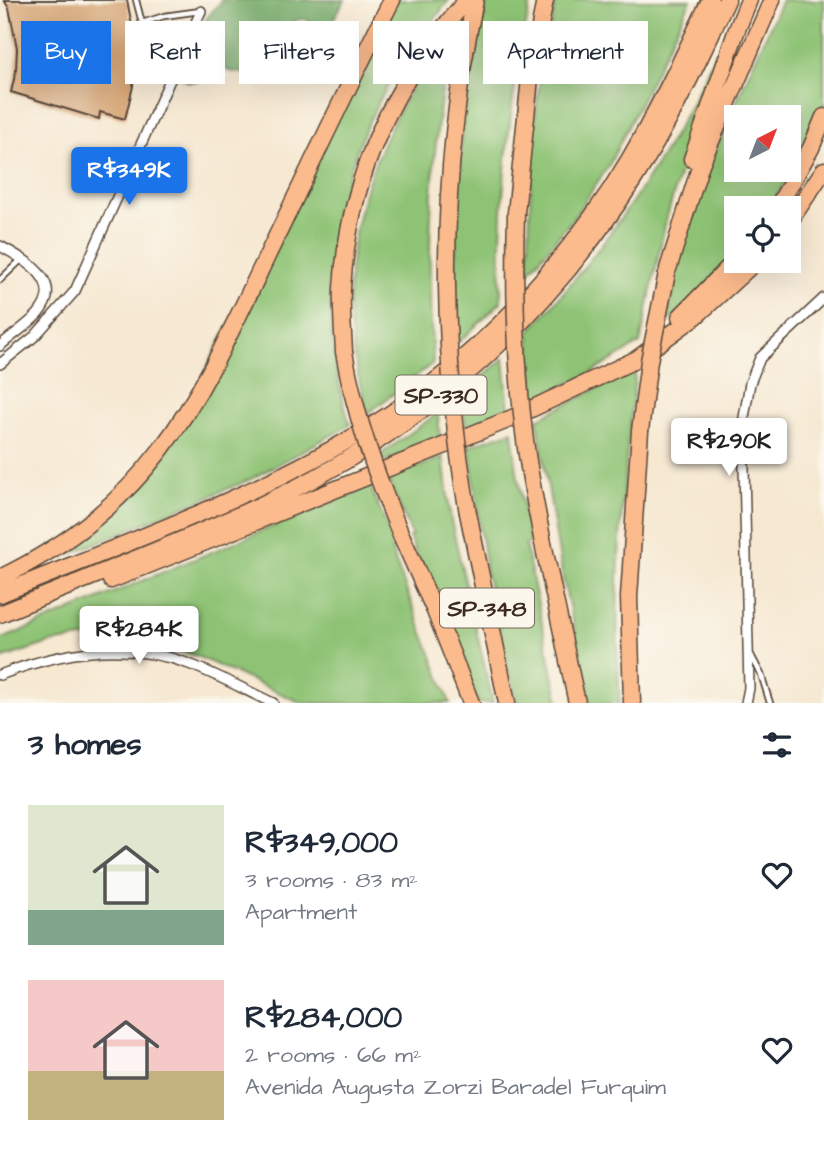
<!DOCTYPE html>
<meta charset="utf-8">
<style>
:root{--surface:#fff;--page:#f6f6f7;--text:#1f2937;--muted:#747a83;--accent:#1a73e8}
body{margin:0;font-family:"Architects Daughter",sans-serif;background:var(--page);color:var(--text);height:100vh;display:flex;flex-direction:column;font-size:26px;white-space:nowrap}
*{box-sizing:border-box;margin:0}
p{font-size:23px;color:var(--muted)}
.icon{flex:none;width:38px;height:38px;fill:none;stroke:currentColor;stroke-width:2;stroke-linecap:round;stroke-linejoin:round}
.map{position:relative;height:703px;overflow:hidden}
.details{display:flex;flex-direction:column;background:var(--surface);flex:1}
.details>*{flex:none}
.guide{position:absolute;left:21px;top:21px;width:782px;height:63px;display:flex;gap:14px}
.needle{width:46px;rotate:42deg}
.controls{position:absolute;left:724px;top:105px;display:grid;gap:14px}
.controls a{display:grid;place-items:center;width:77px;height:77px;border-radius:0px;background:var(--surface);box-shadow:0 7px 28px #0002;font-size:35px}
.price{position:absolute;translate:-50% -60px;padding:0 16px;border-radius:7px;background:#fff;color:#222;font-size:23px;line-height:46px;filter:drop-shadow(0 2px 4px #0008)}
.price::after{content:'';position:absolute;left:50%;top:42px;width:21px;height:16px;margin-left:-10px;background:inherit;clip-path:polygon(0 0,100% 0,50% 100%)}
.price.on{background:var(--accent);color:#fff}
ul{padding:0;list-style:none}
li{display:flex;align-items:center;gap:21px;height:175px;padding:0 28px}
li span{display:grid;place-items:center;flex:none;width:196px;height:140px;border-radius:0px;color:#555}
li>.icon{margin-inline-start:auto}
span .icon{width:84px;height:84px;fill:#fffc;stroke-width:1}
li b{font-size:30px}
h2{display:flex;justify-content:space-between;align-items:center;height:84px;padding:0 28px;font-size:30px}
.chip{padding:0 24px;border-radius:0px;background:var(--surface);box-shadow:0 7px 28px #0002;font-size:24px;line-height:63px}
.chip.on{background:var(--accent);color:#fff}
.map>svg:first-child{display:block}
</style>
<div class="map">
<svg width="824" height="703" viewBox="0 0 824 703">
<rect width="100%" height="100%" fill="#fbf7ec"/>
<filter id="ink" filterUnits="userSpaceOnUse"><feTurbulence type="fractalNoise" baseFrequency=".0143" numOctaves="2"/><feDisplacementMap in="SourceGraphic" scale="14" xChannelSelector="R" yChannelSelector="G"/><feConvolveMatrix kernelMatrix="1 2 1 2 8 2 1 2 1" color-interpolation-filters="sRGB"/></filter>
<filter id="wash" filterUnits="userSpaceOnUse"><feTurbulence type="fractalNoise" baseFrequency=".00686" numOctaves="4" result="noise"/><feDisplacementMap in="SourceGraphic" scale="28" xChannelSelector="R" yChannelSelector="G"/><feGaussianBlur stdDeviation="1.57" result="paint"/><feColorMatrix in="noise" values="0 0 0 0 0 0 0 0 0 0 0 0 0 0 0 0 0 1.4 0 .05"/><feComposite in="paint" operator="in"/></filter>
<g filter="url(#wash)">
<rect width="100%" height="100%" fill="#f6e8d1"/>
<!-- green -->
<path fill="#8ec375" stroke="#64764a" stroke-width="2" fill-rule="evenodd" d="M397,0H449C427,28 405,57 387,87C328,187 315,315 350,425L251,479L60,558L57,556L97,525L157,464Z
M487,0H531C509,101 498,199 501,302L458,343C453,252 456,162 470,71L473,67Z
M556,0H691L609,165L572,220L528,273L532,148L538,92Z
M782,0H824V107L818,122L770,208H737V252L686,306L667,322C671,301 674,280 679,259C702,169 744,85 782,0ZM737,117H789V170H737Z
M451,28C432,142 425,248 433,363L367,414C359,379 350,344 349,309C347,200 390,113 451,28Z
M715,53H719L697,114L666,220L640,343L591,373L535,400L529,332C604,249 671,156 715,53Z
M504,358L509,411L466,429L462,394Z
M636,369C623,480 612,591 620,703H591L563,579L537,419Z
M438,413L440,439L382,462L380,455Z
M512,431L517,472L530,543L525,544L559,703H517L486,572L469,446Z
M443,457L451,521L493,703H478L409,537L412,535L388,479Z
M370,486L394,544L392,553L450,703H302L201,658L152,639L90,637L49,643L0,659V640Z"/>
<!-- forest -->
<path fill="#72a966" stroke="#566a42" stroke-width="2" d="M221,0H345L330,25L322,28C316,25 308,19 302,19C285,19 262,61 248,74L228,71L216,62L199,81L188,82L182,78C176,54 204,20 220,3Z"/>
<g id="blocks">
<!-- building -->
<path fill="#d7a575" d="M4,0H127L135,41L133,86L125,119L100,112L99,119L11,92L16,71L17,48L9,8Z"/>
</g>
</g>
<g filter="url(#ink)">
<use href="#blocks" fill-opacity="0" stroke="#574639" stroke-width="2"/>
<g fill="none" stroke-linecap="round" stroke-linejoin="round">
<defs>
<path id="lane" d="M136,0L142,23L172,77
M142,23L164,16L200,11
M0,280L22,259
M751,655L761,674L770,703"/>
<path id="street" d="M0,246C24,259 66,281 38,314C27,326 12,335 0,346
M0,364L35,336L75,291L201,11
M0,675C61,651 126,640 189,664C218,675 245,690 273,703
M746,703L749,688L743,423L750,383L760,358L824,298"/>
<path id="highway" d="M692,159L736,32L749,0
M777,208L811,148L824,117
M516,213L530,78L545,0
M789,222L824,170
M668,269L701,164L772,0
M447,285C446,189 455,94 475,0
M680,317L737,259
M344,352C343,331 341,309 342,288C349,176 392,83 467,0
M468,513L507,703
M401,535L435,611L471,703
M543,543L577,703
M0,578C156,502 198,400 269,252C310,168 349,83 392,0
M111,580L510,419L637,359L696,316L756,261
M0,594C125,543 255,498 370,427C475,362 566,266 629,160C659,108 685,54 710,0
M0,614C94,575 191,539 282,495C428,424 544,318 632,182C669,125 698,62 727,0
M632,703L629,597L640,431"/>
</defs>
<!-- lane casing -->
<use href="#lane" stroke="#574639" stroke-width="8"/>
<!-- street casing -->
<use href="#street" stroke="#574639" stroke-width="12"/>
<!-- highway casing -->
<use href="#highway" stroke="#574639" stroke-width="19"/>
<!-- lane -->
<use href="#lane" stroke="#fff" stroke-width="4.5"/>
<!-- street -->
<use href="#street" stroke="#fff" stroke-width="9"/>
<!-- highway -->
<use href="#highway" stroke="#fbbb8d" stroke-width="16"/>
<defs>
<path id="highway-bridge" d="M516,213C514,286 515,359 524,432C528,469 536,506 543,543
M447,285C448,362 454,437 468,513
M344,352C355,416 376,475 401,535
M640,431L649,361L667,273"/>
</defs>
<!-- highway-bridge casing -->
<use href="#highway-bridge" stroke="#574639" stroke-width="19" stroke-linecap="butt"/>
<!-- highway-bridge -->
<use href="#highway-bridge" stroke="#fbbb8d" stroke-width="16"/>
</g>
</g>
<g text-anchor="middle" stroke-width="7" stroke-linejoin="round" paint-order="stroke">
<!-- shield labels -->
<g fill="#fbf7ec" stroke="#75685c" stroke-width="2">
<rect x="395.5" y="375.5" width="91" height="39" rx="5"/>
<rect x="440" y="588.5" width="94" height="39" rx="5"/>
</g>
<g font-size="23" font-weight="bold" fill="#3b2a1e">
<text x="441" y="403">SP-330</text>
<text x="487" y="616">SP-348</text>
</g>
</g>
</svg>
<div class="controls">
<a><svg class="needle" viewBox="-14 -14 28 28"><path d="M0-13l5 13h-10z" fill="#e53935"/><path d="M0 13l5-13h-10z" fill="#747a83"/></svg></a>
<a><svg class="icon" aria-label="locate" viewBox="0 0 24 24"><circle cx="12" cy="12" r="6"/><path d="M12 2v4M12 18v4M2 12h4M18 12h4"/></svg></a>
</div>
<b class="price on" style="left:129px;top:207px">R$349K</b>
<b class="price" style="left:729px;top:478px">R$290K</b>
<b class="price" style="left:139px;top:666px">R$284K</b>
<div class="guide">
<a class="chip on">Buy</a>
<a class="chip">Rent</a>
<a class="chip">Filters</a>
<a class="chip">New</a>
<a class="chip">Apartment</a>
</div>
</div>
<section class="details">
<h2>3 homes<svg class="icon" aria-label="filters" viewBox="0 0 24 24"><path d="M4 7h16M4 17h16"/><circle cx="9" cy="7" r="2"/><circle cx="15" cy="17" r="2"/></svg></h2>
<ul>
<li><span style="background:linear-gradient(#dfe7d0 75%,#7fa58c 0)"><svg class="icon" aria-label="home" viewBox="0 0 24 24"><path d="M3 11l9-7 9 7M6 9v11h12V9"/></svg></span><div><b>R$349,000</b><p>3 rooms · 83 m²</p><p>Apartment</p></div><svg class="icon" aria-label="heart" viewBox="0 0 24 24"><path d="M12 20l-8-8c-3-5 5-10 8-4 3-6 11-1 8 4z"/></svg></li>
<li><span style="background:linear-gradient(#f6c9c9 65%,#c2b280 0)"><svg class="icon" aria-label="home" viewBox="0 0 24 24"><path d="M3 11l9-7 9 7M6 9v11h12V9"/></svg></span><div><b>R$284,000</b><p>2 rooms · 66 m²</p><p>Avenida Augusta Zorzi Baradel Furquim</p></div><svg class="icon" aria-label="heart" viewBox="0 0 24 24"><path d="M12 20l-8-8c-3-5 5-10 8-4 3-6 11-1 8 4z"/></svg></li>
</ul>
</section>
